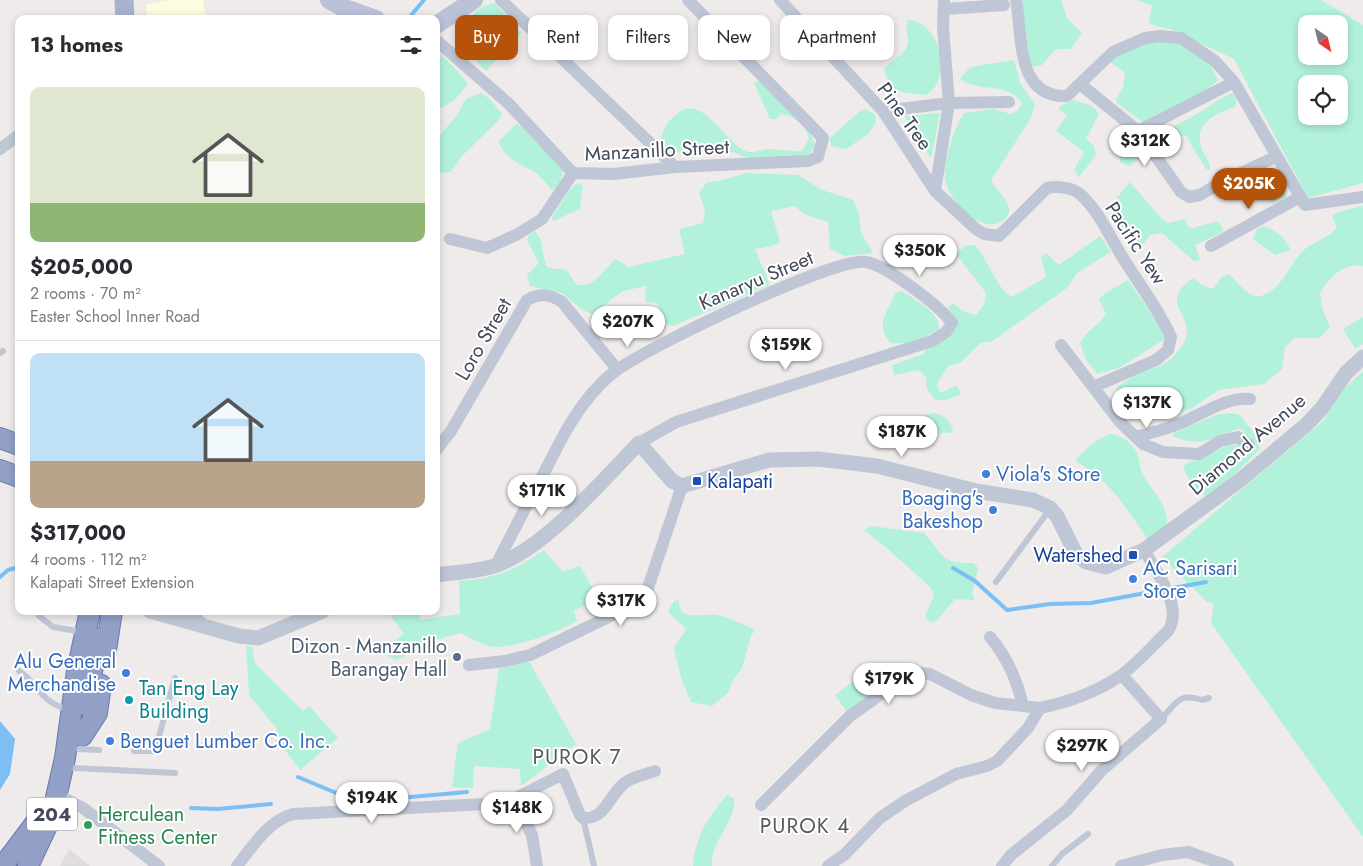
<!DOCTYPE html>
<meta charset="utf-8">
<style>
:root{--surface:#fff;--page:#f7f7f7;--text:#2b2b33;--muted:#7c7c81;--line:#e1e1e2;--accent:#b45309}
body{margin:0;font-family:Jost,sans-serif;background:var(--page);color:var(--text);height:100vh;display:flex;flex-direction:column;font-size:19px;white-space:nowrap}
*{box-sizing:border-box;margin:0}
p{font-size:16px;color:var(--muted)}
.icon{flex:none;width:28px;height:28px;fill:none;stroke:currentColor;stroke-width:2;stroke-linecap:round;stroke-linejoin:round}
.map{position:relative;flex:1;overflow:hidden}
.panel{position:absolute;left:15px;top:15px;width:425px;height:600px;display:flex;flex-direction:column;background:var(--surface);border-radius:10px;box-shadow:0 2px 8px #0003}
.panel>*{flex:none}
.top-card{position:absolute;left:455px;top:15px;width:475px;height:45px;display:flex;gap:10px}
.needle{width:32px;rotate:145deg}
.fabs{position:absolute;left:1298px;top:15px;display:grid;gap:10px}
.fabs a{display:grid;place-items:center;width:50px;height:50px;border-radius:10px;background:var(--surface);box-shadow:0 2px 8px #0003;font-size:25px}
.price{position:absolute;translate:-50% -42px;padding:0 11px;border-radius:18px;background:#fff;color:#222;font-size:16px;line-height:32px;filter:drop-shadow(0 1px 2px #0008)}
.price::after{content:'';position:absolute;left:50%;top:30px;width:15px;height:11px;margin-left:-8px;background:inherit;clip-path:polygon(0 0,100% 0,50% 100%)}
.price.current{background:var(--accent);color:#fff}
ul{padding:0;list-style:none}
li{display:grid;align-content:center;gap:10px;height:265px;padding:0 15px}
li+li{border-top:1px solid var(--line)}
li span{display:grid;place-items:center;height:155px;border-radius:10px;color:#555}
li>.icon{margin-inline-start:auto}
span .icon{width:90px;height:90px;fill:#fffc;stroke-width:1}
li b{font-size:21px}
h2{display:flex;justify-content:space-between;align-items:center;height:60px;padding:0 15px;font-size:21px}
.tag{padding:0 18px;border-radius:10px;background:var(--surface);box-shadow:0 2px 8px #0003;font-size:18px;line-height:45px}
.tag.current{background:var(--accent);color:#fff}
.map>svg:first-child{display:block}
</style>
<div class="map">
<svg width="1363" height="866" viewBox="0 0 1363 866">
<rect width="100%" height="100%" fill="#eeebea"/>
<!-- commercial -->
<path fill="#fdfce0" d="M170,0H203L206,19H147L146,4Z"/>
<!-- education -->
<path fill="#dfdddc" d="M69,849L90,866H60Z"/>
<!-- green -->
<path fill="#b2f2da" fill-rule="evenodd" d="M1022,0H1061L1067,18L1082,33L1071,49H1056L1042,65L1030,67Z
M1137,0H1321L1363,25V183L1308,198L1234,59L1170,29L1149,24L1152,6ZM1306,24H1339V56H1306ZM1306,84H1339V116H1306Z
M495,3L521,33L486,71L468,53L459,35C465,20 479,5 495,3Z
M908,20C937,22 949,64 935,87C933,90 929,93 926,95C902,92 891,95 884,69C890,62 908,52 908,43C909,33 904,32 908,20Z
M1145,40L1175,41L1209,61L1218,81L1196,97L1155,115L1144,123L1117,103L1116,100L1123,87L1125,73L1109,61Z
M436,52L448,61L468,83C461,94 450,107 436,109Z
M1014,60L1020,83L1035,104L1031,118L991,180C995,189 1008,198 1009,209C1010,213 1006,219 1002,221C981,235 947,199 945,178C943,162 955,126 964,113L993,109L1011,114L1018,110L1022,103C1007,81 979,93 960,79L970,67Z
M760,80L808,128L815,145L809,156L748,158L733,152L689,154L669,151L660,144C663,129 666,122 678,113C703,94 725,142 745,151C752,154 760,150 768,149C779,149 791,152 802,151L809,139C805,125 795,116 781,114L776,119H770L754,83Z
M481,93L490,99L502,114L498,121L463,155L451,172L439,173L436,170V140L457,115L466,99Z
M1233,93L1237,100L1235,107C1215,113 1192,125 1202,149C1205,157 1211,162 1210,170L1206,169L1186,136L1178,135L1159,147L1151,143C1166,128 1184,122 1202,111C1213,104 1220,97 1233,93Z
M1074,100L1092,106L1099,114L1086,139L1094,146L1096,155L1079,177L1074,170L1084,152L1056,131L1067,115L1059,110L1060,106Z
M865,109L875,114L876,122L868,134L846,149L831,146L830,138L859,112Z
M940,113L931,158L904,116Z
M516,124L521,126L563,170L560,185L552,190C547,185 542,177 536,173C522,164 503,159 499,141Z
M1131,140L1142,153L1141,158L1129,166L1120,162V156Z
M1272,168L1282,180L1287,197L1273,202L1264,198L1259,188L1260,173Z
M746,173L798,175L822,190L853,200L859,214L861,233L873,253L844,256L830,249L828,222L804,214L795,206L771,211L780,242L772,246L755,249L770,285L673,326L666,324L657,303L645,302L646,286L623,291L592,314L581,309L562,293L530,286L527,275L539,263L527,240L529,235L535,231L540,238L546,266C553,271 560,267 567,271C571,274 573,281 577,285C596,288 603,269 616,259L628,267L685,254L679,229L703,223L705,210L699,193L707,182L719,181Z
M1130,182L1162,219L1168,223L1185,219L1187,226L1193,228L1218,221L1223,229L1221,233L1195,245L1200,260L1194,261L1162,233L1150,235L1144,243L1134,245L1116,218L1111,205Z
M577,183L583,186L580,209L553,221L552,218L568,192Z
M1363,206V266C1342,263 1331,277 1320,293L1322,308L1330,327L1320,338H1294L1285,347L1282,369L1264,384L1219,390L1192,408L1154,420L1143,421L1132,416L1118,394L1117,387C1124,383 1130,378 1137,375C1157,365 1166,369 1181,347C1203,316 1153,306 1193,278L1203,286L1213,289L1222,277L1229,274C1236,280 1249,299 1260,296C1285,290 1289,259 1309,246C1320,239 1329,238 1337,227L1332,216L1338,212Z
M1264,226C1278,231 1284,238 1291,250L1275,255L1253,239L1257,229Z
M1100,236L1111,252L1077,273L1067,288L991,342L981,343L960,363L948,366L937,384L939,391L943,392L957,385L961,394L947,400H935L927,389L926,377L919,370L894,375L892,365L924,354L925,349L954,316L948,307L953,303L963,311L976,315L984,305L986,293L956,254L965,246L975,245C989,260 994,286 1012,297L1046,277L1041,257L1046,253L1059,265Z
M1128,280L1158,323L1165,339L1119,368L1097,374L1086,360L1080,343C1088,328 1098,327 1106,314L1099,300L1104,294Z
M902,291C913,299 944,314 938,330L910,343H891C874,326 888,311 895,294Z
M1363,317V344L1355,349L1343,329Z
M1363,371V837L1211,623L1214,603L1207,602L1162,557L1323,421L1343,390Z
M934,413C946,416 951,420 953,432C935,435 925,433 916,417Z
M1230,413L1240,415L1258,438L1260,449L1210,499L1194,487L1183,468L1185,464L1229,445H1238L1246,438L1244,431L1240,428C1214,437 1200,449 1173,436L1174,433L1216,415Z
M1109,434C1120,434 1135,444 1138,456C1140,462 1140,469 1143,475C1152,491 1167,503 1167,523L1160,533L1149,542C1130,512 1109,479 1077,462L1076,459L1093,443Z
M872,526L924,533C943,554 940,564 974,563L978,568L972,593L974,600L955,599L937,620L930,623L925,616L934,595L930,587L889,550L864,530Z
M544,550L563,572L580,566L598,598L574,611L577,621C559,632 509,651 488,646C479,643 469,637 460,633L439,639L397,660L379,652L404,634L387,611H419L420,620L460,614L459,581C494,579 516,570 544,550Z
M679,600C678,624 703,612 717,615C730,617 743,625 755,630L751,636L742,668L733,680L728,693L712,706L691,702L681,678L674,648L686,629L668,612L674,601Z
M246,646L252,647L255,663L303,711L309,706L338,738L300,770L275,737L277,729L249,695Z
M529,661L576,744L521,786L520,769L474,766L473,788L452,787L458,743L490,729L499,669Z
M890,665L903,684L853,720L835,695L868,671L873,677Z
M727,795L734,798C737,822 710,840 712,866H693C697,832 706,821 727,795Z"/>
<!-- water -->
<path fill="#7bbff4" d="M0,721L15,739L10,774L0,790Z"/>
<g fill="none" stroke-linecap="round" stroke-linejoin="round">
<!-- stream -->
<path stroke="#7bbff4" stroke-width="4" d="M408,19L424,0
M953,568L975,581L1007,610L1050,604L1091,603L1206,582
M0,577L8,570L19,567
M298,777L353,800L365,801L467,792
M191,808L217,809L271,804"/>
<defs>
<path id="trunk" d="M0,438L19,445
M0,470L19,477
M105,657L112,611
M85,705L99,638
M82,736L97,713L101,685
M3,866L37,821L40,810
M28,866L52,815L65,758L77,671L90,611"/>
</defs>
<!-- trunk casing -->
<use href="#trunk" stroke="#6879ac" stroke-width="22"/>
<!-- service -->
<path stroke="#bfc6d5" stroke-width="6" d="M0,353L3,351
M996,582L1050,509
M192,611L205,622
M39,616L53,627L83,632
M19,671C38,683 40,701 64,708
M1161,719C1177,703 1179,692 1202,700L1209,698
M79,749L99,750
M134,751H155L175,678
M74,768L175,773
M583,818L594,866
M1052,866L1062,854L1088,834"/>
<!-- minor -->
<path stroke="#bfc6d5" stroke-width="12" d="M501,0L675,167
M780,0L883,111L935,191L976,229L984,234L999,236L1047,188C1057,186 1071,187 1080,194C1100,212 1109,236 1123,258C1139,284 1158,308 1171,337L1168,350L1156,360L1093,387
M1016,0C1023,36 1015,98 1067,96L1113,52L1145,38L1160,36L1181,38L1215,61L1234,82L1305,205L1363,197
M945,9L1004,5
M436,40L509,104L573,173
M1080,84L1138,131L1181,192L1189,197L1200,195L1218,184L1277,156
M883,111L949,103L1009,102
M1138,131L1234,82
M0,149L19,135
M573,173L614,174L675,167L808,161L818,157L823,138L688,0
M935,191L949,103L943,27L944,0
M450,239L487,248L516,235L542,219L573,173
M1211,246L1300,197
M1061,345L1120,422L1143,444L1163,452L1199,454L1220,441L1238,437L1249,445
M1136,437C1151,433 1166,429 1181,423C1202,414 1226,397 1250,399
M436,450L451,431L527,300C540,293 550,294 562,302L617,369
M496,565C512,534 528,502 545,471C560,442 574,412 597,388C603,381 610,375 617,370C648,347 834,257 866,262C886,265 940,306 952,323L946,332L932,341L676,422L639,443
M990,637C1007,657 1017,679 1023,706
M469,665L505,661L530,655L629,607L639,600L648,588L682,486
M66,799L83,808L159,866
M514,799L532,835L537,866
M761,805L850,716L888,689L918,673L930,674L971,695L995,703L1040,708
M237,866C253,846 268,821 293,814L485,804L514,799L563,774L580,815L583,818C607,820 610,790 629,780C637,776 647,774 655,771
M828,866L844,855L880,818L905,801L956,774L987,766L997,761L1028,728L1040,708C1069,702 1095,693 1120,676C1137,664 1153,645 1168,631C1184,606 1156,572 1144,550
M1002,866L1011,855L1067,810L1101,771L1161,719L1122,675
M1121,866L1162,855L1188,852L1228,866"/>
<!-- tertiary -->
<path stroke="#bfc6d5" stroke-width="15" d="M436,575C456,572 478,572 497,565C546,547 602,481 639,443L672,481L682,486L769,460L818,459L877,466L976,491L1033,500L1050,508L1057,516L1076,554L1086,562L1106,567L1144,550L1239,481L1306,425L1322,408L1346,373L1363,357
M150,611L239,636L258,638L323,611"/>
<!-- secondary -->
<path stroke="#bbc2d7" stroke-width="18" d="M329,0L342,7L376,19
M436,25L474,0"/>
<!-- primary -->
<path stroke="#a7b2ce" stroke-width="19" d="M124,0L125,19"/>
<!-- trunk -->
<use href="#trunk" stroke="#92a0c7" stroke-width="20"/>
</g>
<!-- markers -->
<g fill="#3f7fe0" stroke="#fff" stroke-width="2">
<circle cx="986" cy="474" r="5"/>
<circle cx="993" cy="510" r="5"/>
<circle cx="1133" cy="579" r="5"/>
<circle cx="126" cy="673" r="5"/>
<circle cx="110" cy="741" r="5"/>
</g>
<g fill="#1a4fb4" stroke="#fff" stroke-width="2">
<rect x="692" y="476" width="10" height="10" rx="2.5"/>
<rect x="1128" y="550" width="10" height="10" rx="2.5"/>
</g>
<circle fill="#5c6f8a" stroke="#fff" stroke-width="2" cx="457" cy="657" r="5"/>
<circle fill="#0f9aa8" stroke="#fff" stroke-width="2" cx="129" cy="700" r="5"/>
<circle fill="#2e9e5b" stroke="#fff" stroke-width="2" cx="88" cy="825" r="5"/>
<g text-anchor="middle" stroke-width="4" stroke-linejoin="round" paint-order="stroke">
<!-- shield labels -->
<rect fill="#fff" stroke="#7b808c" stroke-width="1" x="27" y="797.5" width="50" height="33" rx="4"/>
<g font-size="19" font-weight="bold" fill="#42495a">
<text x="52" y="821">204</text>
</g>
<!-- street labels -->
<g font-size="20" fill="#42495a" stroke="#fff">
<text transform="translate(905 116) rotate(54)" y="7">Pine Tree</text>
<text transform="translate(657 150) rotate(-3)" y="7">Manzanillo Street</text>
<text transform="translate(1136 243) rotate(57)" y="7">Pacific Yew</text>
<text transform="translate(756 280) rotate(-23)" y="7">Kanaryu Street</text>
<text transform="translate(483 339) rotate(-60)" y="7">Loro Street</text>
<text transform="translate(1247 444) rotate(-40)" y="7">Diamond Avenue</text>
</g>
<!-- shop labels -->
<g font-size="20" fill="#366cbe" stroke="#fff" text-anchor="start">
<text x="996" y="481">Viola's Store</text>
<text x="983" y="505" text-anchor="end">Boaging's<tspan x="983" dy="23">Bakeshop</tspan></text>
<text x="1143" y="575">AC Sarisari<tspan x="1143" dy="23">Store</tspan></text>
<text x="116" y="668" text-anchor="end">Alu General<tspan x="116" dy="23">Merchandise</tspan></text>
<text x="120" y="748">Benguet Lumber Co. Inc.</text>
</g>
<!-- transit labels -->
<g font-size="20" fill="#164399" stroke="#fff" text-anchor="start">
<text x="707" y="488">Kalapati</text>
<text x="1123" y="562" text-anchor="end">Watershed</text>
</g>
<!-- service labels -->
<g font-size="20" fill="#4e5e75" stroke="#fff" text-anchor="end">
<text x="447" y="653">Dizon - Manzanillo<tspan x="447" dy="23">Barangay Hall</tspan></text>
</g>
<!-- culture labels -->
<g font-size="20" fill="#0d838f" stroke="#fff" text-anchor="start">
<text x="139" y="695">Tan Eng Lay<tspan x="139" dy="23">Building</tspan></text>
</g>
<!-- leisure labels -->
<g font-size="20" fill="#27864d" stroke="#fff" text-anchor="start">
<text x="98" y="821">Herculean<tspan x="98" dy="23">Fitness Center</tspan></text>
</g>
<!-- neighbourhood labels -->
<g font-size="21" letter-spacing="1" fill="#575961" stroke="#fff">
<text x="577" y="764">PUROK 7</text>
<text x="805" y="833">PUROK 4</text>
</g>
</g>
</svg>
<div class="fabs">
<a><svg class="needle" viewBox="-14 -14 28 28"><path d="M0-13l5 13h-10z" fill="#e53935"/><path d="M0 13l5-13h-10z" fill="#7c7c81"/></svg></a>
<a><svg class="icon" aria-label="locate" viewBox="0 0 24 24"><circle cx="12" cy="12" r="6"/><path d="M12 2v4M12 18v4M2 12h4M18 12h4"/></svg></a>
</div>
<b class="price" style="left:1145px;top:167px">$312K</b>
<b class="price current" style="left:1249px;top:210px">$205K</b>
<b class="price" style="left:920px;top:277px">$350K</b>
<b class="price" style="left:628px;top:348px">$207K</b>
<b class="price" style="left:786px;top:371px">$159K</b>
<b class="price" style="left:1147px;top:429px">$137K</b>
<b class="price" style="left:902px;top:458px">$187K</b>
<b class="price" style="left:542px;top:517px">$171K</b>
<b class="price" style="left:621px;top:627px">$317K</b>
<b class="price" style="left:889px;top:705px">$179K</b>
<b class="price" style="left:1082px;top:772px">$297K</b>
<b class="price" style="left:372px;top:824px">$194K</b>
<b class="price" style="left:517px;top:834px">$148K</b>
<div class="top-card">
<a class="tag current">Buy</a>
<a class="tag">Rent</a>
<a class="tag">Filters</a>
<a class="tag">New</a>
<a class="tag">Apartment</a>
</div>
<section class="panel">
<h2>13 homes<svg class="icon" aria-label="filters" viewBox="0 0 24 24"><path d="M4 7h16M4 17h16"/><circle cx="9" cy="7" r="2"/><circle cx="15" cy="17" r="2"/></svg></h2>
<ul>
<li><span style="background:linear-gradient(#dfe7d0 75%,#8fb573 0)"><svg class="icon" aria-label="home" viewBox="0 0 24 24"><path d="M3 11l9-7 9 7M6 9v11h12V9"/></svg></span><div><b>$205,000</b><p>2 rooms · 70 m²</p><p>Easter School Inner Road</p></div></li>
<li><span style="background:linear-gradient(#bfe0f5 70%,#b9a48a 0)"><svg class="icon" aria-label="home" viewBox="0 0 24 24"><path d="M3 11l9-7 9 7M6 9v11h12V9"/></svg></span><div><b>$317,000</b><p>4 rooms · 112 m²</p><p>Kalapati Street Extension</p></div></li>
</ul>
</section>
</div>
